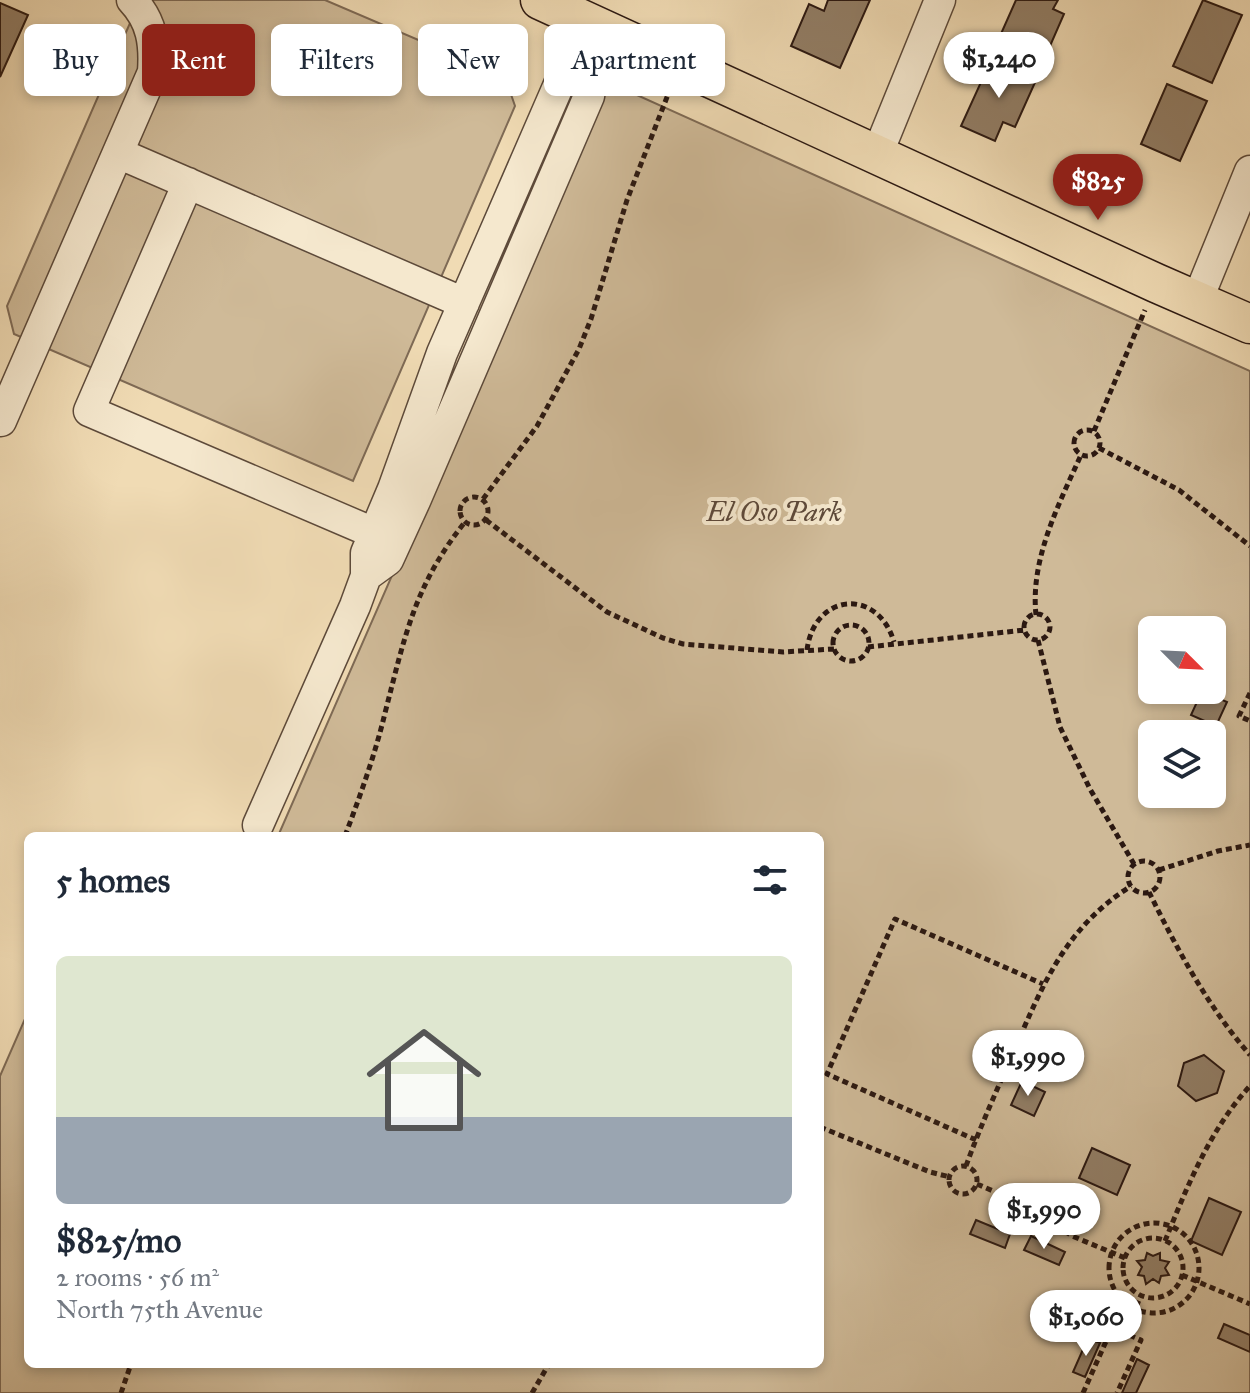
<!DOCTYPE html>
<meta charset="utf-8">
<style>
:root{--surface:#fff;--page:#f6f6f7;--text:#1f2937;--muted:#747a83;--accent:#8f2418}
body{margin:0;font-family:"IM FELL Great Primer",serif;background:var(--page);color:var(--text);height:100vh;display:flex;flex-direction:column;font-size:30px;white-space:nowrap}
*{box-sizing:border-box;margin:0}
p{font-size:26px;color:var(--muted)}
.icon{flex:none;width:44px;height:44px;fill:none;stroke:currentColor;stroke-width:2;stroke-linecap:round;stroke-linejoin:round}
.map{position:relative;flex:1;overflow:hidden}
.side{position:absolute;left:24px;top:832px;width:800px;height:536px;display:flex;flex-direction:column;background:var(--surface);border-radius:12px;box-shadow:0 4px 12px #0003}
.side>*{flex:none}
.guide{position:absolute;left:24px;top:24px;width:800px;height:72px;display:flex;gap:16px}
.needle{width:52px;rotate:114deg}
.tools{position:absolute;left:1138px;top:616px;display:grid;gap:16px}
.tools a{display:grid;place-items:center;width:88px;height:88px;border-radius:12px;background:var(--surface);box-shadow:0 4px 12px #0003;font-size:40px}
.price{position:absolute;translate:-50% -68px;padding:0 18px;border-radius:28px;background:#fff;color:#222;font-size:26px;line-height:52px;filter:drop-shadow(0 2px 4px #0008)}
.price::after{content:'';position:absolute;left:50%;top:48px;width:24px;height:18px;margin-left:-12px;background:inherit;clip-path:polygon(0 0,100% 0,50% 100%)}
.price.on{background:var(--accent);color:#fff}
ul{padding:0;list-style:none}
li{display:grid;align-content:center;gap:16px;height:424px;padding:0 32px}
li span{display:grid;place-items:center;height:248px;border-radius:12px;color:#555}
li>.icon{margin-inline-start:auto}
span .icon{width:144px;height:144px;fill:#fffc;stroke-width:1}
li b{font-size:34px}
h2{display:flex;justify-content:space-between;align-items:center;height:96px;padding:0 32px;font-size:34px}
.pill{padding:0 28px;border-radius:12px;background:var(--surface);box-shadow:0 4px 12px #0003;font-size:28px;line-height:72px}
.pill.on{background:var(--accent);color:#fff}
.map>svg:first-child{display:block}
</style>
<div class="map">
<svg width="1250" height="1393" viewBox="0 0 1250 1393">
<rect width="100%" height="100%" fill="#f0dbb4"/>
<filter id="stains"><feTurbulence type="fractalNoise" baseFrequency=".0025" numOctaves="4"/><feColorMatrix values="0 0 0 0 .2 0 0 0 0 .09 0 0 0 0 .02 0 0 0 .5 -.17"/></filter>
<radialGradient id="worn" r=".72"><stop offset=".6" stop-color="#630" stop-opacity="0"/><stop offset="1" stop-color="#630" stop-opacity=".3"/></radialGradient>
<!-- green -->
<path fill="#cfba98" stroke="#7e6a55" stroke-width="2" fill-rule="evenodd" d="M140,0H325L505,77L515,106L353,481L14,334L7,306Z
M608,82L1250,371V1393H0V1076L28,1012V1364H820V836H278ZM1152,630H1212V690H1152ZM1152,734H1212V794H1152Z"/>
<!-- building -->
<path fill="#927e66" stroke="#2c1912" stroke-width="2" d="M828,0H870L840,68L791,46L809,4L824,11Z
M1016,0H1058L1053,9L1064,14L1050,46L1040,42L1031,61L996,45Z
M1203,0L1242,15L1212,83L1173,66Z
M0,3L28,15L0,77Z
M992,58L1037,78L1015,127L1003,122L995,141L961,126Z
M1167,84L1207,101L1180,161L1141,144Z
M1202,691L1227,702L1216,726L1191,715Z
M1204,1055L1224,1071L1217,1093L1196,1101L1178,1086L1184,1063Z
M1022,1081L1045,1092L1034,1116L1011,1105Z
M1092,1148L1130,1165L1117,1195L1079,1178Z
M1209,1198L1241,1212L1222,1255L1191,1241Z
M976,1220L1010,1234L1005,1248L970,1234Z
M1031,1236L1065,1252L1059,1265L1024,1250Z
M1147,1253L1153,1256L1160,1253V1260L1169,1262L1165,1268L1169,1275L1161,1276L1159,1283L1153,1279L1146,1284L1144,1276L1138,1275L1142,1267L1137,1261L1145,1260Z
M1224,1324L1250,1335V1352L1218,1338Z
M1088,1338L1100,1343L1085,1377L1073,1372Z
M1137,1359L1149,1365L1136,1393H1122Z"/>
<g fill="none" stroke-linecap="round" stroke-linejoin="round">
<defs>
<path id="minor" d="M118,153L464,303
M877,155L940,0
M188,183L89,411L374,533
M1197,301L1250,171
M1,421L153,72C155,44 152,21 132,0
M366,576L388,560L415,501L589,96L598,44
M258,825L355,606L366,576V553L393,489L442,353L490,243L560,82L594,52"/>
<path id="major" d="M540,0L1156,283L1250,324"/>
</defs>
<!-- minor casing -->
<use href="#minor" stroke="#5d4a3a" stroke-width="33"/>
<!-- major casing -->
<use href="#major" stroke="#2c1912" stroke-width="41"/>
<!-- path -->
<path stroke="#2c1912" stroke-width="5" stroke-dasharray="6 4" stroke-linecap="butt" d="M1074 443a13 13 0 1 1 26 0a13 13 0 1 1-26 0Z
M1094,431L1145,310
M1099,448L1179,490L1250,546
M460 511a14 14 0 1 1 28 0a14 14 0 1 1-28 0Z
M483,499L537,426L579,349L591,319L627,200L669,92
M486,520L607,612L663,638L683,644L783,652L834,649
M1024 627a13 13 0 1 1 26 0a13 13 0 1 1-26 0Z
M1036,615C1030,559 1059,504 1081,455
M833 643a18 18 0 1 1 36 0a18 18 0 1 1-36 0Z
M1038,640L1060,727L1090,789L1134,864
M868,647L1025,630
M807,650C814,593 878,587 894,642
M1250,693L1239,716L1250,721
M345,836C360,796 375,755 385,713C405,636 414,586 465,522
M1128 877a16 16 0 1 1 32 0a16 16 0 1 1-32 0Z
M1159,870L1218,851L1250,845
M1149,892C1177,949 1208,1007 1250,1055
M820,1127L930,1172L950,1177
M976,1140L827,1074L895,919L1043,984
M966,1166C980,1127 997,1090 1013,1053C1043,984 1065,928 1131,886
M949 1180a14 14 0 1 1 28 0a14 14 0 1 1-28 0Z
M977,1184L1025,1205L1072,1236L1125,1258
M1109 1268a45 45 0 1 1 90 0a45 45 0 1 1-90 0Z
M1123 1268a30 30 0 1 1 60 0a30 30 0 1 1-60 0Z
M1165,1241C1187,1187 1210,1129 1250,1086
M1182,1275L1250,1304
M1125,1334L1141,1295
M121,1393L131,1364
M532,1393L549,1364
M1083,1393L1112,1328L1141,1340L1117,1393"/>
<!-- minor -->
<use href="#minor" stroke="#f5e8ce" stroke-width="30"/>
<!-- major -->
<use href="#major" stroke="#f0dbb4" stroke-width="38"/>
</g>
<g text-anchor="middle" stroke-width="8" stroke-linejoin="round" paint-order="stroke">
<!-- park labels -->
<g font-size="28" font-style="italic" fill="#5d493a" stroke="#f5e8ce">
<text x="774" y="521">El Oso Park</text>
</g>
</g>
<rect width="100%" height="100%" filter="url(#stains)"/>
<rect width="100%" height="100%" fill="url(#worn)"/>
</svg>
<div class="tools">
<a><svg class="needle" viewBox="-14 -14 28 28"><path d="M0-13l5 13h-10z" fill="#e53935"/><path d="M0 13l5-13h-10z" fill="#747a83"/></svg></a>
<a><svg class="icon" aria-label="layers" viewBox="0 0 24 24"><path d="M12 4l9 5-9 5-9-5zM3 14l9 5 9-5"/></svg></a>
</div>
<b class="price" style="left:999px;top:100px">$1,240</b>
<b class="price on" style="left:1098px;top:222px">$825</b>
<b class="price" style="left:1028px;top:1098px">$1,990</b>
<b class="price" style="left:1044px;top:1251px">$1,990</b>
<b class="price" style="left:1086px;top:1358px">$1,060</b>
<div class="guide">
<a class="pill">Buy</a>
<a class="pill on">Rent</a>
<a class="pill">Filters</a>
<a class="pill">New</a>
<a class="pill">Apartment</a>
</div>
<section class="side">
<h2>5 homes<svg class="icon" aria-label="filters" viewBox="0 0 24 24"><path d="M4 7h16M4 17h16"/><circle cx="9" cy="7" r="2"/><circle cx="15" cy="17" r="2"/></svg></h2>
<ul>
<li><span style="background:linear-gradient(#dfe7d0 65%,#9aa5b1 0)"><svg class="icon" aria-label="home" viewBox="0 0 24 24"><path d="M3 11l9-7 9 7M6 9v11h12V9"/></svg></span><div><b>$825/mo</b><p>2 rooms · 56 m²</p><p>North 75th Avenue</p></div></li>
</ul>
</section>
</div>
